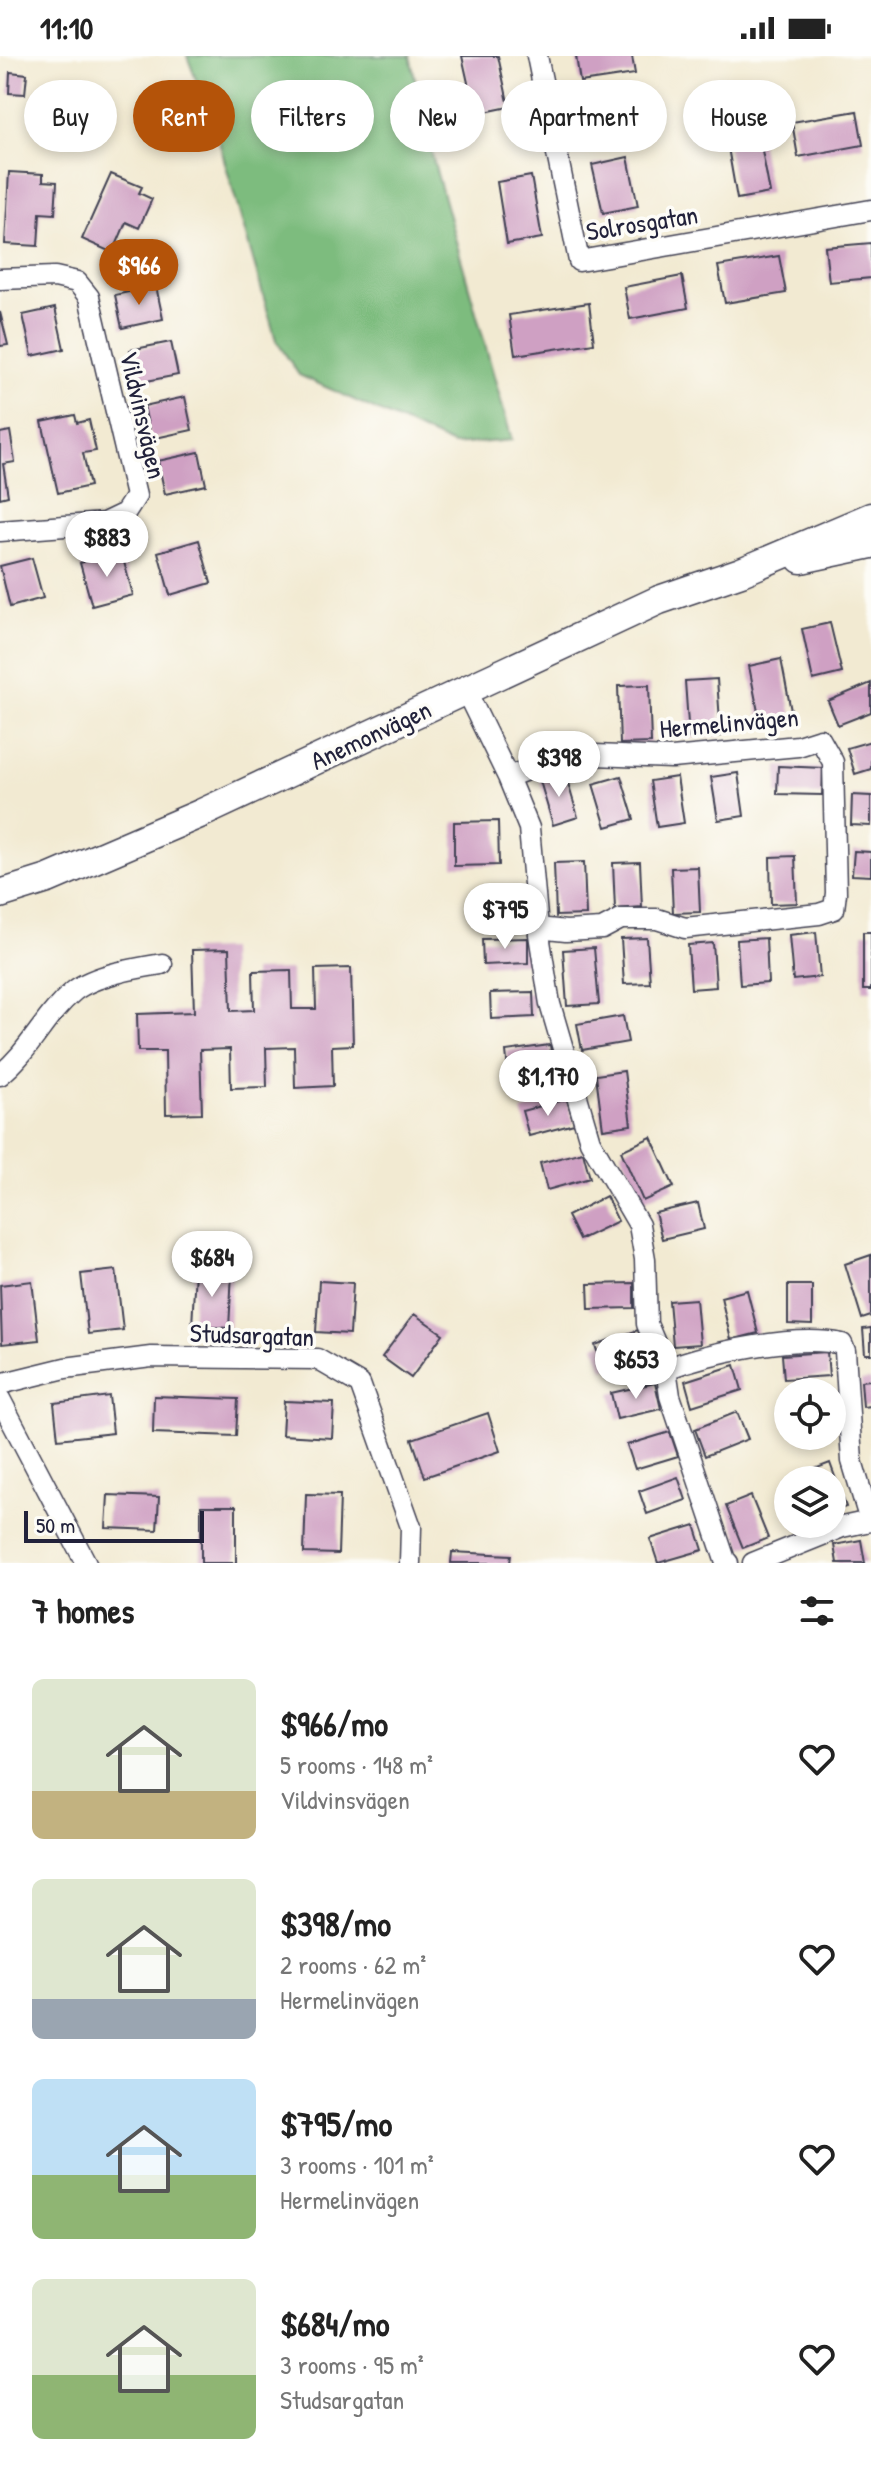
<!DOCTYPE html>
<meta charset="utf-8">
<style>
:root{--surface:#fff;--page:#f2f2f2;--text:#222;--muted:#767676;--accent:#b45309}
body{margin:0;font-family:"Patrick Hand",sans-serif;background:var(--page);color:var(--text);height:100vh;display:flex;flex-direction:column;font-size:30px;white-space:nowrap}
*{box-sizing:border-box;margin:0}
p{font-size:26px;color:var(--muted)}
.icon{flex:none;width:44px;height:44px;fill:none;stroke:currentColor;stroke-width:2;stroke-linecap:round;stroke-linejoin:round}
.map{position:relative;height:1507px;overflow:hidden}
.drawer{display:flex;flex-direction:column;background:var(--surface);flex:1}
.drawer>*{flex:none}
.guide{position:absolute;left:24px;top:24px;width:824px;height:72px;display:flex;gap:16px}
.controls{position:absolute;left:774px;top:1322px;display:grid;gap:16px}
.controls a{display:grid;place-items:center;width:72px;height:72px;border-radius:50%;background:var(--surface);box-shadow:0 4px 12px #0003;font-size:40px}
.scale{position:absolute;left:24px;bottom:20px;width:180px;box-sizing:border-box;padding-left:8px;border:4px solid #22223b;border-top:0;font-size:22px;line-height:28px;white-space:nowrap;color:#22223b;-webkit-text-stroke:6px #fdfcf7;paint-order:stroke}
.price{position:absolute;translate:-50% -68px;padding:0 18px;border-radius:28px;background:#fff;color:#222;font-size:26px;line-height:52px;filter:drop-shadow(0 2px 4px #0008)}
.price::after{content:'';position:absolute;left:50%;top:48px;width:24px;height:18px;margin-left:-12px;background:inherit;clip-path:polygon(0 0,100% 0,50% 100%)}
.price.active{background:var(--accent);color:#fff}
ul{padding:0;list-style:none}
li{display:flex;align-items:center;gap:24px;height:200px;padding:0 32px}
li span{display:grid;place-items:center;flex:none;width:224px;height:160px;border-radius:12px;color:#555}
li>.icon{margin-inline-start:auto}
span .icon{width:96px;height:96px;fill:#fffc;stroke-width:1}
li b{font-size:34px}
h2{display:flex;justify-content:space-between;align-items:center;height:96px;padding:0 32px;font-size:34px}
.pill{padding:0 28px;border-radius:36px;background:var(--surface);box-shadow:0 4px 12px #0003;font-size:28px;line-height:72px}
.pill.active{background:var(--accent);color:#fff}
.status{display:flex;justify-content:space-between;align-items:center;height:56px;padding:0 40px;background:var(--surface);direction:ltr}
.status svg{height:22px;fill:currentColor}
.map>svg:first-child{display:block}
</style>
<div class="status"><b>11:10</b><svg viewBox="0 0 49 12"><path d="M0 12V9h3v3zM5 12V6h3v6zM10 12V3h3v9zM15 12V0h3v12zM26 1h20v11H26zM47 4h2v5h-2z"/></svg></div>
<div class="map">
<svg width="871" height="1507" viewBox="0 0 871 1507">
<rect width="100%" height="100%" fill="#fdfcf7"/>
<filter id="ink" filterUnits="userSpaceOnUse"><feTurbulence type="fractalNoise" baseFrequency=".0125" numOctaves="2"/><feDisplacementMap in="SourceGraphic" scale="16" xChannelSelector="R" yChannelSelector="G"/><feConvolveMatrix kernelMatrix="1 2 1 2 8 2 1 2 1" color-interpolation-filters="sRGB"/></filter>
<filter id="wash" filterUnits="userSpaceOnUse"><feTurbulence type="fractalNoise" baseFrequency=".006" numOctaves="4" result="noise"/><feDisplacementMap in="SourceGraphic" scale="32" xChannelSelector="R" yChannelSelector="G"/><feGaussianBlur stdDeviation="1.8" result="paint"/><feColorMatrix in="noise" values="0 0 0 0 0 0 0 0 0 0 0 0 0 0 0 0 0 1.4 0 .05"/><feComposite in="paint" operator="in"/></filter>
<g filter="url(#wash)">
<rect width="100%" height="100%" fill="#f2ead2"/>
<!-- forest -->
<path fill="#7dbc7e" stroke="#506f5c" stroke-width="2" d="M187,0H410L434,107L512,384L453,389L299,319L276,284L216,75Z"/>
<g id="blocks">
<!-- building -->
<path fill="#cfa0c3" d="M462,0H498L509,51L475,58Z
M576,0H632L635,18L580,26Z
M10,16L27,18L25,38L9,37Z
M857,55L863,89L798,101L792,66Z
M758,73L770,137L737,143L726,80Z
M628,101L638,150L603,157L592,109Z
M9,116L43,118V125L57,126L55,158L40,157L38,190L5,188Z
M111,118L142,131L139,137L152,143L139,172L126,166L113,197L82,183Z
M531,120L542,182L507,188L497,126Z
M871,187V222L829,226L825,191Z
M779,200L786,237L725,247L718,210Z
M682,220L688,252L630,263L624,231Z
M156,230L163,263L122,272L115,239Z
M589,247L594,287L515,299L509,259Z
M55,252L64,293L32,300L23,259Z
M0,256L8,289L0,290Z
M171,286L178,319L136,327L130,294Z
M185,341L192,374L151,383L144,350Z
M75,359L77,367L89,364L96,395L83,397L90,430L58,437L42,366Z
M10,375L15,406L3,408L8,440L0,442V377Z
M199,396L206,429L165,438L158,405Z
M199,484L211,527L170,539L158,496Z
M121,495L133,539L92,550L80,507Z
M32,502L43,542L10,551L0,510Z
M830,567L842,617L813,624L802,573Z
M781,603L792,660L760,666L749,610Z
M717,623L721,680L689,682L685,625Z
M871,627V656L838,669L828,645Z
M649,629L651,687L620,688L618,630Z
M871,685V713L855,718L847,692Z
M778,710L823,712L822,739L777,738Z
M565,717L578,761L553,769L540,725Z
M738,717L744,760L718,764L711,721Z
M621,720L634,763L606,771L593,728Z
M677,721L684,767L657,771L650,725Z
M852,739L871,740V770L851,769Z
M498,765L499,809L454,810V766Z
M854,795L871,796V820L852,819Z
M795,800L797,847L771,848L770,801Z
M584,806L586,859L556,860L554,807Z
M640,806L642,851L615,853L613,807Z
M698,811L700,856L673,857L671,812Z
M816,876L820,921L793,924L789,879Z
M863,876H871V934H863Z
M528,882V907L483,909L482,883Z
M647,882L650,927L624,928L621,883Z
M766,882L768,927L740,929L737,884Z
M713,887L716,931L691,933L688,889Z
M594,892L599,948L567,950L563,894Z
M229,893L231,955L254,954L253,915L291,914L292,953H316L315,913L351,912L353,989L332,990L333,1030L295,1032L294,991L266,992L267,1031L231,1032L230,993L200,994L202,1057L166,1058L165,995H138L137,958L194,956L192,894Z
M533,936L534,961L491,963L490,937Z
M623,960L628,986L582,994L577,968Z
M550,989L554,1017L509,1023L506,995Z
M624,1015L631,1069L603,1073L596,1019Z
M567,1043L574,1068L529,1080L522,1055Z
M651,1081L674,1131L643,1145L621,1095Z
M583,1096L590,1122L547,1134L540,1107Z
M606,1140L618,1165L579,1184L567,1160Z
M698,1147L704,1173L662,1183L655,1157Z
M871,1199V1260L862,1263L845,1208Z
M116,1214L123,1274L88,1278L81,1218Z
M195,1214L232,1216L229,1272L192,1270Z
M32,1225L39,1284L2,1288L0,1229Z
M319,1225L353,1227L350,1278L316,1276Z
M634,1227V1252L589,1253L588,1228Z
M788,1229H812V1269L788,1268Z
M747,1234L758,1277L731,1284L721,1241Z
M696,1243L700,1288L673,1290L669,1245Z
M414,1258L443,1278L411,1322L382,1301Z
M871,1272V1298H865L863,1273Z
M638,1274L646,1299L603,1313L595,1289Z
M827,1296L829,1320L784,1323L782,1299Z
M735,1309L742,1334L692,1350L685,1325Z
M871,1324V1350L863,1351L861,1325Z
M655,1327L661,1353L617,1363L611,1337Z
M109,1340L113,1377L58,1383L54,1347Z
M154,1340L238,1343L236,1380L153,1377Z
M284,1345L334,1347L332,1382L282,1379Z
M737,1356L748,1383L705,1400L695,1373Z
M488,1357L500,1395L425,1421L412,1383Z
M670,1376L678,1400L635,1413L627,1389Z
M830,1407L846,1451L832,1456V1424H807L804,1417Z
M678,1421L686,1444L647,1458L639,1435Z
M306,1438L340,1439L338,1498L304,1497Z
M108,1439L159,1441L157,1474L106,1472Z
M751,1440L768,1482L743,1492L726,1450Z
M201,1450H236V1507H201Z
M695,1469L703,1494L658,1507L650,1483Z
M861,1484L865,1507H837L834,1489Z
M452,1496L511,1499L510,1507H451Z"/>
</g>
</g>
<g filter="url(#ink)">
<use href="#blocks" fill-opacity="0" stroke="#414052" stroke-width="2"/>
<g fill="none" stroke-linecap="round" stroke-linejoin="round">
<defs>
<path id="street" d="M537,0L579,205L871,154
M0,223L55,221L77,226L89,241L136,440L125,457L104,467L0,475
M466,635L508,721L529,772L538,872L550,948L590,1085L639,1169L645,1203L647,1268L666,1313L670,1340L725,1504L728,1507
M508,721L569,698L672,702L798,690L820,683L833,706L836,837L834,853L819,858L685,872L657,863H621L602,873L566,875L538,872
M0,1019C31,994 45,959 74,935C94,919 137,912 162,908
M666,1313C710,1296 796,1278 842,1288L845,1295L852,1405L870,1465L842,1471L753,1507
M0,1328L65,1312L151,1301L317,1303L360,1328L411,1471L410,1507
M0,1343L86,1507"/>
<path id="secondary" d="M801,503L871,488
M0,838L48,823L202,757L659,544L741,516L871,461"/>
</defs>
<!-- street casing -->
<use href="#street" stroke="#414052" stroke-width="23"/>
<!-- secondary casing -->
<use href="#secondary" stroke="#414052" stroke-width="31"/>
<!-- street -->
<use href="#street" stroke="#fff" stroke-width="20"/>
<!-- secondary -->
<use href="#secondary" stroke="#fff" stroke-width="28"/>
</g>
</g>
<g text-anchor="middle" stroke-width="7" stroke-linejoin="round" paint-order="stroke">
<!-- street labels -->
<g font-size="26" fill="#22223b" stroke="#fdfcf7">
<text transform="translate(642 167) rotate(-9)" y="9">Solrosgatan</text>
<text transform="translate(143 359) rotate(77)" y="9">Vildvinsvägen</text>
<text transform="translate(729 667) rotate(-5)" y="9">Hermelinvägen</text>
<text transform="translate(371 679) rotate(-25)" y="9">Anemonvägen</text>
<text transform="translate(252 1279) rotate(2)" y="9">Studsargatan</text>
</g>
</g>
</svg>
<div class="controls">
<a><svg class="icon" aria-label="locate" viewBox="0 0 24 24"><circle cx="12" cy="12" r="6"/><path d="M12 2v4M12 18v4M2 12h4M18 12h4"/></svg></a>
<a><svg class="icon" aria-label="layers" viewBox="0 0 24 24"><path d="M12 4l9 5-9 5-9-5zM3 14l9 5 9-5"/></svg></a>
</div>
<div class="scale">50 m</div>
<b class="price active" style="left:139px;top:251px">$966</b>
<b class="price" style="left:107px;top:523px">$883</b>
<b class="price" style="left:559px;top:743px">$398</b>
<b class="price" style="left:505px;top:895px">$795</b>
<b class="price" style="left:548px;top:1062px">$1,170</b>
<b class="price" style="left:212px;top:1243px">$684</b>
<b class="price" style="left:636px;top:1345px">$653</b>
<div class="guide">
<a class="pill">Buy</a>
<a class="pill active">Rent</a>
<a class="pill">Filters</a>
<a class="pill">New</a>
<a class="pill">Apartment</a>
<a class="pill">House</a>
</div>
</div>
<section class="drawer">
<h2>7 homes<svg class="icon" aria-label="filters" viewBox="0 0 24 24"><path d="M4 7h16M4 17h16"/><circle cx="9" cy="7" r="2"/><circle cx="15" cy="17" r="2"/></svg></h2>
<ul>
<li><span style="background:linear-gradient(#dfe7d0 70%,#c2b280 0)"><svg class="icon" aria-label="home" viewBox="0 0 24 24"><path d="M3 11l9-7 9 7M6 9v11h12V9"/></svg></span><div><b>$966/mo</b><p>5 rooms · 148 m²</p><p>Vildvinsvägen</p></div><svg class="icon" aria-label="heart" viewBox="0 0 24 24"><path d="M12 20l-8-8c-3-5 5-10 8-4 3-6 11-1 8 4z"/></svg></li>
<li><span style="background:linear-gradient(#dfe7d0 75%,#9aa5b1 0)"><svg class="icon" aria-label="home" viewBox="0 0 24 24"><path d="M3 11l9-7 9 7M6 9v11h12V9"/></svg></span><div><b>$398/mo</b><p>2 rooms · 62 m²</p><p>Hermelinvägen</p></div><svg class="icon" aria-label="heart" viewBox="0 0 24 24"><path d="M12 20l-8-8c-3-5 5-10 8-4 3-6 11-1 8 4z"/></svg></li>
<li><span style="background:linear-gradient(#bfe0f5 60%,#8fb573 0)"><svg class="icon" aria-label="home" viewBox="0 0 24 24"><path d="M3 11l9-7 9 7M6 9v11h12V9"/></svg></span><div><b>$795/mo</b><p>3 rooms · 101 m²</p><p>Hermelinvägen</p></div><svg class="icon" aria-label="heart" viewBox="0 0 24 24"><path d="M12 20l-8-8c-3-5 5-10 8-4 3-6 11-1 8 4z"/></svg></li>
<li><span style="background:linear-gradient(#dfe7d0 60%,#8fb573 0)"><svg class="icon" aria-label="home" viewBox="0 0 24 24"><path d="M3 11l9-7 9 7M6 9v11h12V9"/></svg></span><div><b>$684/mo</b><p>3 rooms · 95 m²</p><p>Studsargatan</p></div><svg class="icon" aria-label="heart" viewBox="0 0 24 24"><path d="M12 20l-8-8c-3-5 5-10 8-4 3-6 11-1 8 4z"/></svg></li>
</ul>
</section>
